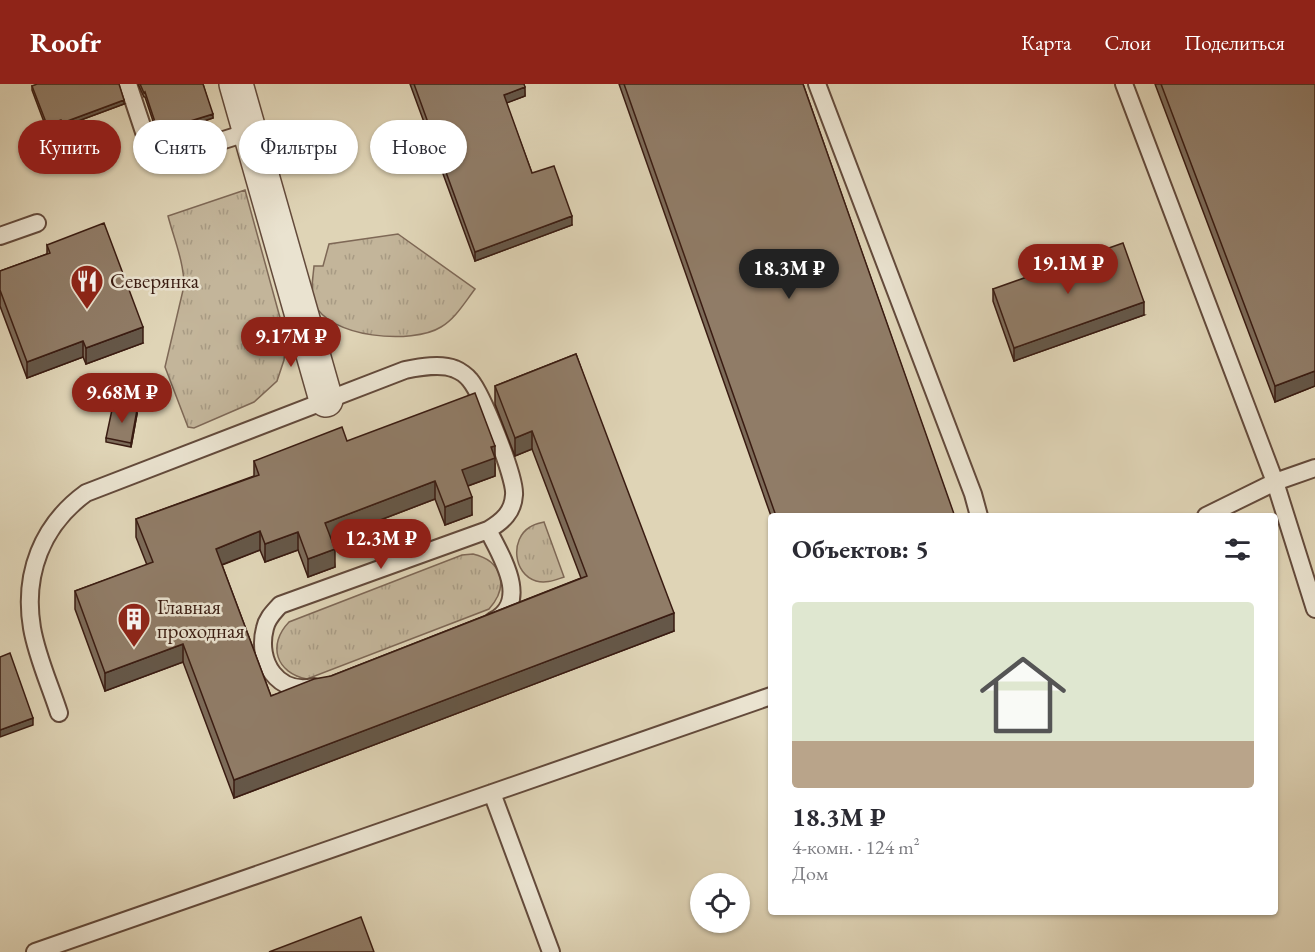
<!DOCTYPE html>
<html lang="ru">
<meta charset="utf-8">
<style>
:root{--surface:#fff;--page:#f7f7f7;--text:#2b2b33;--muted:#7c7c81;--line:#e1e1e2;--accent:#8f2418}
body{margin:0;font-family:"EB Garamond",serif;background:var(--page);color:var(--text);height:100vh;display:flex;flex-direction:column;font-size:22px;white-space:nowrap}
*{box-sizing:border-box;margin:0}
p{font-size:20px;color:var(--muted)}
.icon{flex:none;width:33px;height:33px;fill:none;stroke:currentColor;stroke-width:2;stroke-linecap:round;stroke-linejoin:round}
.map{position:relative;flex:1;overflow:hidden}
.sheet{position:absolute;left:768px;top:429px;width:510px;height:402px;display:flex;flex-direction:column;background:var(--surface);border-radius:6px;box-shadow:0 2px 4px #0004}
.sheet>*{flex:none}
.guide{position:absolute;left:18px;top:36px;width:570px;height:54px;display:flex;gap:12px}
.controls{position:absolute;left:690px;top:789px;display:grid;gap:12px}
.controls a{display:grid;place-items:center;width:60px;height:60px;border-radius:50%;background:var(--surface);box-shadow:0 2px 4px #0004;font-size:30px}
.price{position:absolute;translate:-50% -51px;padding:0 14px;border-radius:21px;background:var(--accent);color:#fff;font-size:20px;line-height:39px;filter:drop-shadow(0 2px 3px #0008)}
.price::after{content:'';position:absolute;left:50%;top:36px;width:18px;height:14px;margin-left:-9px;background:inherit;clip-path:polygon(0 0,100% 0,50% 100%)}
.price.selected{background:#222;color:#fff}
ul{padding:0;list-style:none}
li{display:grid;align-content:center;gap:12px;height:318px;padding:0 24px}
li+li{border-top:2px solid var(--line)}
li span{display:grid;place-items:center;height:186px;border-radius:6px;color:#555}
li>.icon{margin-inline-start:auto}
span .icon{width:108px;height:108px;fill:#fffc;stroke-width:1}
li b{font-size:26px}
h2{display:flex;justify-content:space-between;align-items:center;height:72px;padding:0 24px;font-size:26px}
.pill{padding:0 21px;border-radius:27px;background:var(--surface);box-shadow:0 2px 4px #0004;font-size:21px;line-height:54px}
.pill.selected{background:var(--accent);color:#fff}
header{display:flex;align-items:center;gap:36px;box-sizing:border-box;height:84px;padding:0 30px;background:var(--accent);color:#fff}
header strong{font-size:28px}
nav{display:flex;gap:33px;margin-inline-start:auto;font-size:21px}
.map>svg:first-child{display:block}
</style>
<header>
<strong>Roofr</strong>
<nav><a>Карта</a><a>Слои</a><a>Поделиться</a></nav>
</header>
<div class="map">
<svg width="1315" height="868" viewBox="0 0 1315 868">
<defs>
<pattern id="grass-tufts" width="24" height="20" patternUnits="userSpaceOnUse" patternTransform="scale(1.5)"><rect width="24" height="20" fill="#c3b59a"/><path d="M3 7l-1-3M5 7V3M7 7l1-3M15 17l-1-3M17 17v-4M19 17l1-3" fill="none" stroke="#a89b84"/></pattern>
</defs>
<rect width="100%" height="100%" fill="#dfd4b6"/>
<filter id="stains"><feTurbulence type="fractalNoise" baseFrequency=".00333" numOctaves="4"/><feColorMatrix values="0 0 0 0 .2 0 0 0 0 .09 0 0 0 0 .02 0 0 0 .5 -.17"/></filter>
<radialGradient id="worn" r=".72"><stop offset=".6" stop-color="#630" stop-opacity="0"/><stop offset="1" stop-color="#630" stop-opacity=".3"/></radialGradient>
<!-- grass -->
<path fill="url(#grass-tufts)" stroke="#7e6856" stroke-width="1.5" d="M245,106L282,241L285,265L284,276L277,297L254,318L194,344L188,343L165,283L184,202C184,178 174,155 168,132Z
M398,150L475,205C465,218 455,235 441,243C412,261 329,254 314,219C310,208 313,194 314,182H323L329,160Z
M544,438L564,493C555,496 546,500 536,497C513,490 510,455 530,443C534,440 540,439 544,438Z
M473,470C503,477 509,503 489,525L307,595C276,589 267,561 289,538L462,471Z"/>
<g fill="none" stroke-linecap="round" stroke-linejoin="round">
<defs>
<path id="lane" d="M128,0L149,63L160,72L170,73L249,48
M817,0L973,410L979,432
M1124,0L1275,398L1315,525
M0,152L37,139
M1206,432L1275,398L1315,384
M488,446C501,472 531,518 493,537
M59,629C50,601 37,573 32,544C23,490 42,441 86,409L405,286C420,283 441,279 455,285C460,287 467,292 470,296C482,310 516,394 514,411C513,428 503,437 488,446L280,521C274,528 267,534 265,544C256,578 278,611 314,603
M492,709L551,868
M35,868L771,612"/>
<path id="street" d="M236,0L326,316"/>
</defs>
<!-- lane casing -->
<use href="#lane" stroke="#634a3b" stroke-width="20"/>
<!-- street casing -->
<use href="#street" stroke="#634a3b" stroke-width="36"/>
<!-- lane -->
<use href="#lane" stroke="#eae3d0" stroke-width="16"/>
<!-- street -->
<use href="#street" stroke="#eae3d0" stroke-width="33"/>
</g>
<!-- wall -->
<path fill="#7c6b59" stroke="#3a1c12" stroke-width="1.5" d="M138,0H203L213,34L158,52L145,13H144Z
M410,0H524L525,12L506,19L532,89L572,141L475,177Z
M619,0H803L954,432H771Z
M1155,0H1315V302L1275,318Z
M32,2L124,20L62,43L61,41L47,46L32,6Z
M47,161L143,259L86,280L83,273L27,294L0,222V187L47,170Z
M993,205L1144,231L1014,277L993,217Z
M576,270L674,547L234,714L183,578L105,607L75,525V507L147,481L136,453V435L254,392V377L347,357L495,380V392L468,402L472,431L445,441L435,415L331,455L335,483L308,493L298,466L265,478L260,466L222,481L271,612L331,592L581,494L532,365L515,372L495,320V302Z
M137,330L131,363L106,358V354Z"/>
<!-- shaded-wall -->
<path fill="#655748" stroke="#3a1c12" stroke-width="1.5" d="M525,3V12L504,20V11Z
M124,16V20L62,43V39Z
M213,30V34L158,52V47Z
M61,36V41L47,46V41Z
M572,132V141L475,177V168Z
M1144,218V231L1014,277V264Z
M143,243V259L86,280V264Z
M83,257V273L27,294V278Z
M1315,287V302L1275,318V302Z
M137,326V330L131,363V359Z
M532,347V365L515,372V354Z
M495,362V392L462,404V386L491,363Z
M435,397V415L325,457V439Z
M472,413V431L445,441V423Z
M260,447V466L216,483V465Z
M298,448V466L265,478V460Z
M335,465V483L308,493V475Z
M674,529V547L234,714V696Z
M183,560V578L105,607V589Z
M33,634V641L0,653V646Z"/>
<!-- building -->
<path fill="#907c67" stroke="#3a1c12" stroke-width="1.5" d="M37,0H119L124,16L62,39L61,36L47,41L32,2Z
M140,0H203L213,30L158,47L145,8L144,9Z
M414,0H524L525,3L504,11L532,89L554,82L572,132L475,168Z
M624,0H803L954,430L949,432H776Z
M1161,0H1315V287L1275,302Z
M104,139L143,243L86,264L83,257L27,278L0,206V187L50,169L47,161Z
M1123,159L1144,218L1014,264L993,205Z
M576,270L674,529L234,696L183,560L105,589L75,507L153,478L136,435L259,391L254,377L342,343L347,357L475,309L495,362L491,363L495,374L462,386L472,413L445,423L435,397L325,439L335,465L308,475L298,448L265,460L260,447L216,465L271,612L314,595L331,592L587,492L532,347L515,354L495,302Z
M113,321L137,326L131,359L106,354Z
M10,569L33,634L0,646V573Z
M361,833L374,868H269Z"/>
<!-- icons -->
<defs>
<symbol id="restaurant-pin" viewBox="-11 -11 22 30"><path d="M0 17L-7.5 6A9.5 9.5 0 1 1 7.5 6Z" fill="#8f2418" stroke="#eae3d0"/><path d="M-5-6h1v4h1v-4h1v4h1v-4h1v5L-1.5 .5V6h-2V.5L-5-1ZM5-6V6H3V1.5H1.5Q1.5-4 5-6Z" fill="#fff"/></symbol>
<symbol id="building-pin" viewBox="-11 -11 22 30"><path d="M0 17L-7.5 6A9.5 9.5 0 1 1 7.5 6Z" fill="#8f2418" stroke="#eae3d0"/><path d="M-4-6H4V6H1V3H-1V6H-4ZM-2.5-4.3h1.7v1.8h-1.7ZM.8-4.3h1.7v1.8H.8ZM-2.5-1h1.7V.8h-1.7ZM.8-1h1.7V.8H.8Z" fill="#fff"/></symbol>
</defs>
<g fill-rule="evenodd">
<use href="#restaurant-pin" x="68" y="178" width="38" height="52"/>
<use href="#building-pin" x="115" y="516" width="38" height="52"/>
</g>
<g text-anchor="middle" stroke-width="5" stroke-linejoin="round" paint-order="stroke">
<!-- poi labels -->
<g font-size="21" fill="#3a1c12" stroke="#eae3d0" text-anchor="start">
<text x="110" y="204">Северянка</text>
<text x="157" y="530">Главная<tspan x="157" dy="24">проходная</tspan></text>
</g>
</g>
<rect width="100%" height="100%" filter="url(#stains)"/>
<rect width="100%" height="100%" fill="url(#worn)"/>
</svg>
<div class="controls">
<a><svg class="icon" aria-label="locate" viewBox="0 0 24 24"><circle cx="12" cy="12" r="6"/><path d="M12 2v4M12 18v4M2 12h4M18 12h4"/></svg></a>
</div>
<b class="price" style="left:1068px;top:211px">19.1M ₽</b>
<b class="price selected" style="left:789px;top:216px">18.3M ₽</b>
<b class="price" style="left:291px;top:284px">9.17M ₽</b>
<b class="price" style="left:122px;top:340px">9.68M ₽</b>
<b class="price" style="left:381px;top:486px">12.3M ₽</b>
<div class="guide">
<a class="pill selected">Купить</a>
<a class="pill">Снять</a>
<a class="pill">Фильтры</a>
<a class="pill">Новое</a>
</div>
<section class="sheet">
<h2>Объектов: 5<svg class="icon" aria-label="filters" viewBox="0 0 24 24"><path d="M4 7h16M4 17h16"/><circle cx="9" cy="7" r="2"/><circle cx="15" cy="17" r="2"/></svg></h2>
<ul>
<li><span style="background:linear-gradient(#dfe7d0 75%,#b9a48a 0)"><svg class="icon" aria-label="home" viewBox="0 0 24 24"><path d="M3 11l9-7 9 7M6 9v11h12V9"/></svg></span><div><b>18.3M ₽</b><p>4-комн. · 124 m²</p><p>Дом</p></div></li>
</ul>
</section>
</div>
